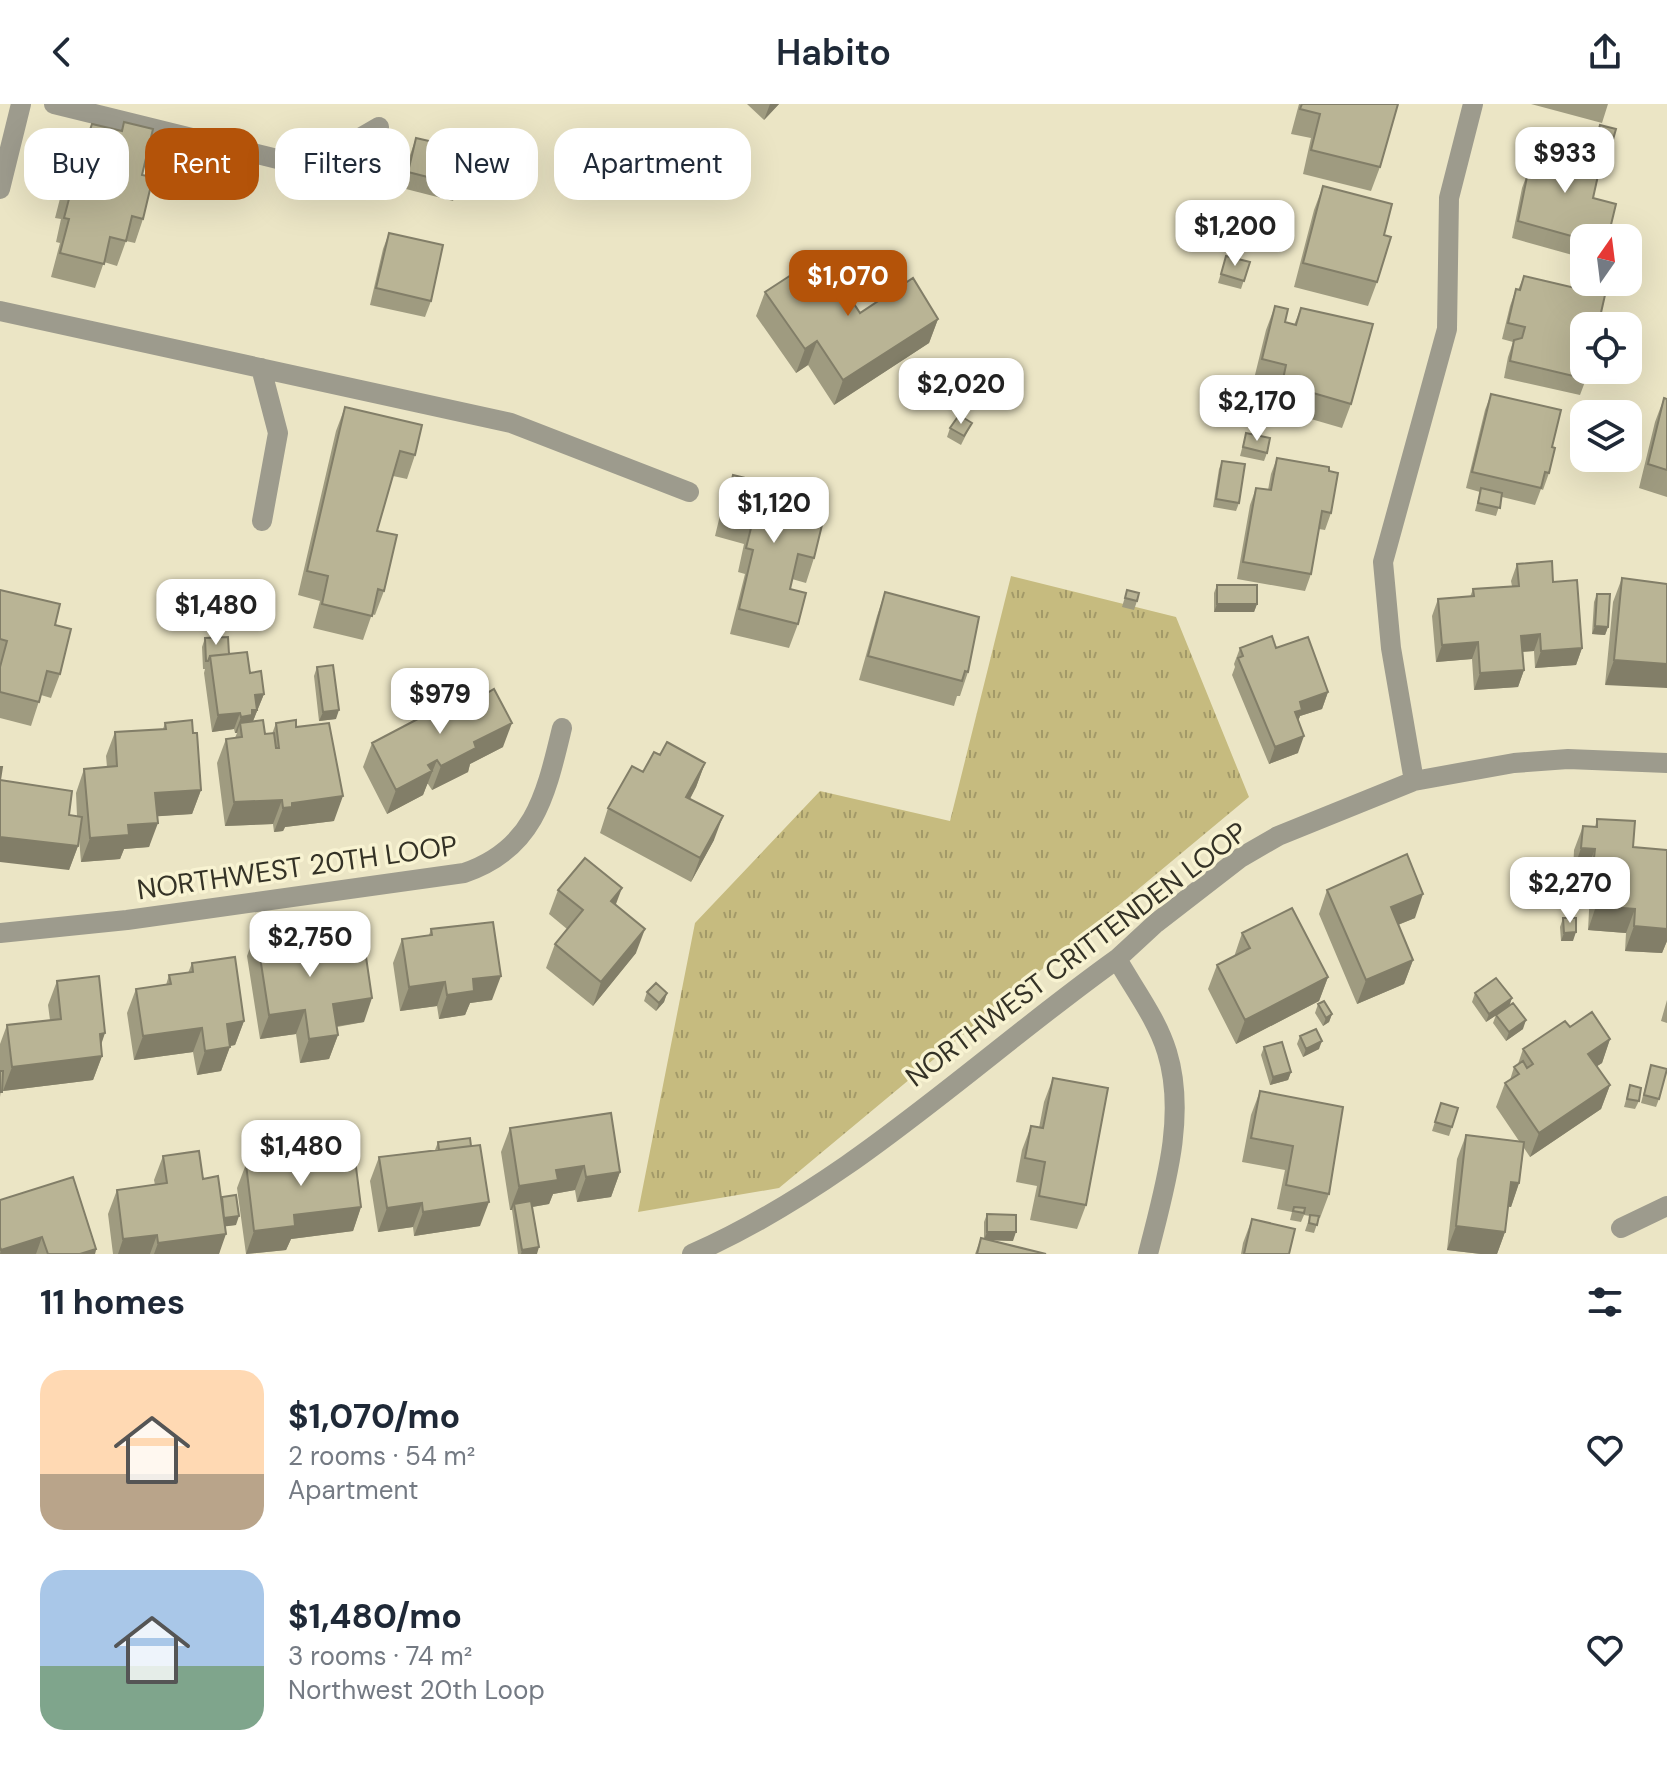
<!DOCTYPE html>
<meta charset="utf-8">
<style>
:root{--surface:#fff;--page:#f2f2f3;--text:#1f2937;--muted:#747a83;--accent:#b45309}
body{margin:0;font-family:"DM Sans",sans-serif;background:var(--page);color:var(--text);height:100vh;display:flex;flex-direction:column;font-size:30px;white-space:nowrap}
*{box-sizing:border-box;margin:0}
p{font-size:26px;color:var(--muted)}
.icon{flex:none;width:44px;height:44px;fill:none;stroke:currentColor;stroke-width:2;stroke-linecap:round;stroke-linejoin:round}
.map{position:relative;height:1150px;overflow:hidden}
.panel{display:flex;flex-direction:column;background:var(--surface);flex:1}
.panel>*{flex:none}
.hud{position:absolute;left:24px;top:24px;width:800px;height:72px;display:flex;gap:16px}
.needle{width:52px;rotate:14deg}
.tools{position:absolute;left:1570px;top:120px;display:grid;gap:16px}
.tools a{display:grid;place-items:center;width:72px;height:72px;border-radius:16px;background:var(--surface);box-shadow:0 8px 32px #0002;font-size:40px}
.price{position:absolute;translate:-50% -68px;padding:0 18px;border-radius:16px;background:#fff;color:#222;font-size:26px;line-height:52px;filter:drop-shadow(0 2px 4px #0008)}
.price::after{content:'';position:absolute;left:50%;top:48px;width:24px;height:18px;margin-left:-12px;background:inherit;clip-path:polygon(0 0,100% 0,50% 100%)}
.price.active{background:var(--accent);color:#fff}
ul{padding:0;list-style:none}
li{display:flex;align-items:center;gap:24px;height:200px;padding:0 40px}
li span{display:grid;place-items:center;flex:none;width:224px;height:160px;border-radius:24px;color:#555}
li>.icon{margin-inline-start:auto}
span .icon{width:96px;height:96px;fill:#fffc;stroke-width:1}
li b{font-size:34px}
h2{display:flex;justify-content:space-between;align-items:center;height:96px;padding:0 40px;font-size:34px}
.tag{padding:0 28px;border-radius:24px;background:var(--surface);box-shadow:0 8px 32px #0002;font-size:28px;line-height:72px}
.tag.active{background:var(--accent);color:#fff}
header{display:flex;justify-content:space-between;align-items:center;height:104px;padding:0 40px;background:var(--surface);font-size:36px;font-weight:600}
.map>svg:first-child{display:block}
</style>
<header><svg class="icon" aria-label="back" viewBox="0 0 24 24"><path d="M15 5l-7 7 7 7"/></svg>Habito<svg class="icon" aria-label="share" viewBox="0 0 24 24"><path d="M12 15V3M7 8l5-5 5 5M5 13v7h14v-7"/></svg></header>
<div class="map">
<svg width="1667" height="1150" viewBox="0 0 1667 1150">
<defs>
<pattern id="park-tufts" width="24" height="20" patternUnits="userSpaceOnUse" patternTransform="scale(2)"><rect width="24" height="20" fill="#c6bb7f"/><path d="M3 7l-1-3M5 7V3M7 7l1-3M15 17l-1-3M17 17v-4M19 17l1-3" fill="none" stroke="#a29968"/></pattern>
</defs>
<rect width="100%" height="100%" fill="#ebe5c5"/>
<!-- park -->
<path fill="url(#park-tufts)" d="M1011,472L1176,513L1249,693L779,1084L638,1108L695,819L820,687L950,717Z"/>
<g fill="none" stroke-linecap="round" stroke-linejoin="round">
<!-- minor -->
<path stroke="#9d9b8d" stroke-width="20" d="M54,0L310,63L379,23
M0,85L21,0
M0,207L511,319L689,388
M261,264L278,329L262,417
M1414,677L1391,544L1383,458L1447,225L1449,94L1473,0
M0,829L127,816L464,769C535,745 546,690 562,624
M1117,855C1134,885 1157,915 1167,948C1187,1013 1164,1086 1148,1150
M1621,1124L1667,1102
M692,1150C851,1080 977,955 1117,855L1156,819L1240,754L1278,732L1414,677L1514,659L1568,655L1667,659"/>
</g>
<!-- wall -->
<path fill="#9f9b80" d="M747,0H779L764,16Z
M1299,0H1398L1380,63L1371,87L1303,70L1311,34L1291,30Z
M1531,0H1608L1602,19Z
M124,18L142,71L143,115L135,139L126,137L117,162L104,158L95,184L51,173L60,139L56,138L61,115L55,114L65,75L73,51L80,53L92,20L121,27Z
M1600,21L1612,39L1609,48L1605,47L1593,94L1609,129L1607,134H1584V141H1580L1576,152L1512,134L1522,84L1528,68L1532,69L1553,47L1587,55L1592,40L1594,41Z
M416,34L459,81L453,97L402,84L410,51Z
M1323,82L1384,131L1377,178L1368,202L1294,183L1314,106Z
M389,129L431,197L425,213L370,201L383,145Z
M1226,152L1250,158L1241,185L1218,179Z
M816,171L860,209L938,215L929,239L834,301L808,261L796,269L756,212L765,188Z
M1524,172L1586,275L1580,291L1504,274L1508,253L1513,238L1502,235L1510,202L1516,185L1518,186Z
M1275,202L1285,218L1294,221L1301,204L1351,300L1342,324L1273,304L1278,285L1253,279L1266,226Z
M1491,290L1552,343L1549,369L1543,386L1541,385L1535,401L1502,393L1496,412L1475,407L1480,388L1466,384L1485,306Z
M1664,294L1667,295V393L1639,384L1655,318Z
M345,303L415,351L407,375L393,372L377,427L384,487L375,511L372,510L363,536L313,524L320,497L298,491L336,327Z
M972,319L961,341L947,333L950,324Z
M1246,329L1267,349L1264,357L1240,352Z
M1277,354L1329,367L1331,409L1325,426L1319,425L1311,470L1305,487L1237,475L1250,401L1256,384L1268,386L1271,370Z
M1222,357L1239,399L1236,407L1213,403L1219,365Z
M733,371L806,417L814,454L806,479L792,475L790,485L798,520L789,544L730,530L745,470L738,468L744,440L715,432L724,395Z
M1517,460L1553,478L1582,544L1576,561L1535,564L1534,547L1523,548L1524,566L1518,583L1474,586L1472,555L1436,558L1432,512L1438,495L1470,493L1473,485L1512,482L1511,477Z
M1622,474L1667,480L1605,581L1613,498Z
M1217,481L1257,500L1254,508H1214V489Z
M0,486L55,521L60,570L51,594L41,591L31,622L0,614Z
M1127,486L1137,497L1134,506L1122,503Z
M885,488L968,568L960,592H957L954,602L859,576L877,512Z
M1597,490L1608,523L1605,531L1592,530L1594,498Z
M205,534L229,550L250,569L264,590L253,617L265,630H272L276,619L296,623L334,717L285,723L283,727L274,728L273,720L225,722L217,659L226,635L235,634L237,629H235L234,625L212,628L204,569L205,565H203L202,543Z
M1240,544H1276L1328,588L1322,605L1300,612L1298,617V649L1269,660L1232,571L1235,563L1234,560Z
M317,563L336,615L319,617L314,572Z
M165,619L193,629L201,686L192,710L157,712L149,743L124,745L120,755L81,758L79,734L78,742L69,766L0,676L69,711L77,712L76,689L84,665L107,663L106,652L115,628L163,625Z
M372,639L503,643L470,660L468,668L432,686L428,680H427L423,691L387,710L363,663Z
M660,651L705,659L696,683L690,695L714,736L691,778L600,729L608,704Z
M1597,715L1633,743L1667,746V837L1662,849L1625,847L1626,829L1588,826L1590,788L1585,787L1586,769L1573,768L1574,746L1583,722L1595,723Z
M558,786L615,801L636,849L593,902L546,864L555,840L567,825L549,810Z
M1327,786L1415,814L1398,821L1413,856L1404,880L1357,900L1319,810Z
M1563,814L1573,837H1561L1560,823Z
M431,825L492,896L470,899L465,911L439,915L437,902L400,907L393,859L402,835L429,831Z
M256,827L303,848L328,852L364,918L337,923L338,931L329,955L300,959L296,930L260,935L247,852Z
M1242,829L1328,873L1319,897L1236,940L1208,885L1217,861L1234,853Z
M192,859L244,917L235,941L230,942L221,967L197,971L193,948L134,956L127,909L136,885L166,881L169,871L188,869Z
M57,877L101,941L102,952L93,976L3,987L2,979L0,993V940L7,921L50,916L48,901Z
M647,888L667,889L664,898L656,907L644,897Z
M1475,889L1509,902L1523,925L1506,937L1493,919L1496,911L1486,918L1472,898Z
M1667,896V919L1661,917Z
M1318,900L1332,910L1329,918L1323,922L1315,909Z
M1570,923L1610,935L1602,959L1597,962L1610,981L1601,1005L1530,1053L1524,1044L1519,1079L1511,1103L1508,1102L1505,1128L1497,1150H1481L1447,1146L1457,1055L1466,1031L1519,1037L1496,1003L1505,979L1510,976L1514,963L1518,960L1523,945Z
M1300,932L1319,945L1303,953L1297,940Z
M1264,943L1291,968L1288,976L1270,981L1261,951Z
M1651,961L1659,995L1656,1003L1641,999Z
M1053,974L1086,1101L1077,1125L1030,1116L1037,1082L1016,1078L1022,1046L1031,1022L1039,1024L1044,998Z
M1630,981L1639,997L1635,1005L1624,1003Z
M1260,987L1329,1090L1320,1114H1319L1314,1129L1305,1127L1310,1112L1304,1111L1301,1118L1290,1116L1292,1108L1277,1105L1285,1066L1242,1058L1251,1011Z
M1441,999L1452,1023L1449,1032L1432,1027Z
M510,1024L620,1068L611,1093L577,1098L575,1086L553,1090L549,1100L532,1103L537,1150H518L512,1106H510L501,1048Z
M438,1038L480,1122L414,1132L413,1123L378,1128L370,1077L379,1053L435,1046Z
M163,1052L203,1075L221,1095L236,1121L225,1122L219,1150H113L108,1110L117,1086L155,1081L154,1076Z
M246,1060L361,1103L353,1127L291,1135L286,1146L246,1150L237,1084Z
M0,1096L96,1145L95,1150H0Z
M987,1110L1013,1137L991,1136L1046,1150H975L981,1134L984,1135V1118Z
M1252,1115L1289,1150H1241L1243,1139Z"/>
<!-- shaded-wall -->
<path fill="#827e68" d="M770,0H779L764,16Z
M938,215L929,239L834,301L843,276Z
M817,237L808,261L796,269L805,245Z
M1217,500H1257L1254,508H1214Z
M1595,522L1608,523L1605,531L1592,530Z
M1540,530L1534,547L1515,548L1521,532Z
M1478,538L1472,555L1436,558L1442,541Z
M1582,544L1576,561L1535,564L1541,547Z
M1614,556L1667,560V584L1605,581Z
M1524,566L1518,583L1474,586L1480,569Z
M1328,588L1322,605L1300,612L1296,622L1289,625L1300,598Z
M264,590L251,622L240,619L237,629H235L241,613L255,591Z
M339,606L336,615L319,617L323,608Z
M240,609L234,625L212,628L218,611Z
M512,619L503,643L470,660L468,668L432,686L441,662L474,638Z
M1304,632L1298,649L1269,660L1275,643Z
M437,656L423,691L387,710L396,686L428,661Z
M705,659L696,683L678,717L686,693Z
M201,686L192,710L147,713L155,689Z
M343,692L334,717L285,723L283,727L274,728L283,704L292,699Z
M282,696L273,720L225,722L234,698Z
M723,712L714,736L691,778L700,754Z
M158,719L149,743L124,745L120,755L81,758L90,734L128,721Z
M0,733L78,742L69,766L0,758Z
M1581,744L1595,745L1586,769L1573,768Z
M622,784L613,808L611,797Z
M1423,790L1415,814L1382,827L1391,803Z
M1596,802L1635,805L1626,829L1588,826Z
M1634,822L1667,824V837L1662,849L1625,847Z
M645,825L636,849L593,902L601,878Z
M1576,828L1573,837H1561L1564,829Z
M1413,856L1404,880L1357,900L1366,876Z
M501,872L492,896L470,899L465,911L439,915L447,891L473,875Z
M1328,873L1319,897L1236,940L1245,916Z
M445,878L437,902L400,907L409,883Z
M667,889L664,898L656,907L659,899Z
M372,894L364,918L325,924L333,900Z
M1512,894L1509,903L1486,918L1489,910Z
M305,906L296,930L260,935L269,911Z
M1332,910L1329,918L1323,922L1326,914Z
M1526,916L1523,925L1506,937L1509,928Z
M244,917L235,941L218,944L227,920Z
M202,924L193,948L134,956L143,932Z
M105,929L97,953L102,952L93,976L3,987L12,963L100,930Z
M338,931L329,955L300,959L309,935Z
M1610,935L1602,959L1579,974L1588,950Z
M1322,937L1319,945L1303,953L1306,945Z
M230,943L221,967L197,971L205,947Z
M1291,968L1288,976L1270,981L1273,973Z
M1610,981L1601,1005L1530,1053L1539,1029Z
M584,1062L575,1086L553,1090L549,1100L515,1106L514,1100L512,1106H510L519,1082L556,1066Z
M620,1068L611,1093L577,1098L586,1073Z
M1511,1078L1519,1079L1511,1103L1502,1102Z
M489,1098L480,1122L414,1132L423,1108Z
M422,1099L413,1123L378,1128L387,1104Z
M361,1103L353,1127L291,1135L286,1146L246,1150L254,1127L294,1111Z
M239,1112L236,1121L221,1123L224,1114Z
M1456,1122L1505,1128L1497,1150H1481L1447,1146Z
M987,1128H1016L1013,1137L984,1136Z
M226,1130L219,1150H154L158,1139Z
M157,1131L150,1150H118L123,1135Z
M42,1133L36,1150H0L1,1146Z
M539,1143L537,1150H521L522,1146Z
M96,1145L95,1150H80Z"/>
<!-- building -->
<path fill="#b9b495" stroke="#827e68" stroke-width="2" d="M1302,0H1398L1380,63L1311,46L1320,10L1300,5Z
M124,18L153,25L142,71L153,73L143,115L132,112L126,137L110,133L104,160L60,149L69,115L64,114L70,91L64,90L73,51L81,53L92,20L122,27Z
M1600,21L1616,25L1612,39L1596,35Z
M416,34L468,46L459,81L408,68Z
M1545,37L1554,39L1553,47L1601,58L1593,94L1616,100L1609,129L1585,124L1582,135L1518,117L1528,68L1532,69Z
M1592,40L1606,43L1603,58L1589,55Z
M1323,82L1392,100L1384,131L1391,133L1377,178L1303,159Z
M389,129L443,141L431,197L376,184Z
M1226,152L1250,158L1244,177L1221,170Z
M808,160L816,171L830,163L860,209L913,174L938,215L843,276L817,237L805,245L765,188Z
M1524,172L1605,191L1598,222H1584V266H1588L1586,275L1510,257L1514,236L1522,234L1525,223L1508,219L1516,185L1520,186Z
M1275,202L1288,205L1285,218L1296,221L1301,204L1373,220L1351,300L1282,280L1286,261L1262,255Z
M1491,290L1561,306L1552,343L1555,344L1549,369L1545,368L1541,384L1472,368Z
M1664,294L1667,295V366L1648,360Z
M345,303L422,321L415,351L400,347L377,427L397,431L384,487L378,485L372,512L322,500L328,472L307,467Z
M959,311L972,319L964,332L950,324Z
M1246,329L1270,334L1267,349L1243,343Z
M1277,354L1329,363V367L1338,369L1331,409L1322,407L1311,470L1243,458L1256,384L1271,386Z
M1222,357L1245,360L1239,399L1216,395Z
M733,371L812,390L806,417L822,421L814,454L798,450L790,485L806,489L798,520L739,505L753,446L746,444L753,416L724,408Z
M1481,384L1502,389L1500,404L1478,399Z
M1552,457L1553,478L1577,476L1582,544L1541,547L1540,530L1521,532L1524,566L1480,569L1478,538L1442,541L1438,495L1474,492L1473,485L1519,482L1517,460Z
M1622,474L1667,480V560L1614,556Z
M1217,481H1257V500H1217Z
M0,486L60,500L55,521L71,525L60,570L47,567L39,598L0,588V563L7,537L0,535Z
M1127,486L1139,489L1137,497L1125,494Z
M885,488L979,513L968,568L965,567L962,577L868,552Z
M1597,490H1610L1608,523L1595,522Z
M1272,532L1276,544L1308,533L1328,588L1300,598L1302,606L1295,608L1304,632L1275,643L1238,554L1243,552L1240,544Z
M228,533L229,550L210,552L208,557H206L205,534Z
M247,548L250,569L261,567L264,590L255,591L257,606H252V611L241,613L240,609L218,611L210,552Z
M333,561L339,606L323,608L317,563Z
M494,585L512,619L474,638L476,644L441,662L437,656L428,661L432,667L396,686L372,639L473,586L477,595Z
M192,616L193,629H197L201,686L155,689L158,719L128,721L129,731L90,734L84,665L117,662L115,628L166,625L165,619Z
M263,616L265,630L274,629L276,644H279L276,619L296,616V623L329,619L343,692L292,699V703L283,704L282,696L234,698L226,635L242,633L240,619Z
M667,638L705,659L686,693L723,712L700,754L608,704L632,662L643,668L654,648L660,651Z
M0,663H2L0,676L72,687L69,711L82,713L78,742L0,733Z
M1597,715L1635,717L1633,743L1667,746V825L1634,822L1635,805L1596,802L1599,764L1593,763L1595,745L1581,744L1583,722L1597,723Z
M1407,750L1423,790L1391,803L1413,856L1366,876L1327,786Z
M585,754L622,784L611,797L645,825L601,878L555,840L583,806L558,786Z
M1292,804L1328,873L1245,916L1217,861L1250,844L1242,829Z
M1563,814H1576V828L1564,829Z
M493,818L501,872L473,875L474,887L447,891L445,878L409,883L402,835L432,831L431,825Z
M298,821L303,848L327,845L328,852L365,846L372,894L333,900L338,931L309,935L305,906L269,911L256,827Z
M235,853L244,917L227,920L230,943L205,947L202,924L143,932L136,885L171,880L169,871L193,868L192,859Z
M99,872L105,929L100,930L102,952L12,963L7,921L61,915L57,877Z
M1496,874L1512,894L1489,910L1475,889Z
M656,879L667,889L659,899L647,888Z
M1324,897L1332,910L1326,914L1318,900Z
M1513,899L1526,916L1509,928L1496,911Z
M1592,908L1610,935L1588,950L1610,981L1539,1029L1505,979L1519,970L1514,963L1523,957L1527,964L1533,960L1523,945L1565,917L1570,923Z
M1316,925L1322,937L1306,945L1300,932Z
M1282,938L1291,968L1273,973L1264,943Z
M1651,961L1667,965L1659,995L1644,991Z
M0,967H3L2,988H0Z
M1053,974L1108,984L1086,1101L1039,1092L1045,1058L1025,1054L1031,1022L1043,1024Z
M1630,981L1641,984L1639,997L1627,995Z
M1260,987L1343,1003L1329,1090L1286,1081L1293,1042L1251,1034Z
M1441,999L1458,1004L1452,1023L1435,1018Z
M611,1009L620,1068L586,1073L584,1062L556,1066L558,1076L519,1082L510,1024Z
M1466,1031L1524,1038L1519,1079L1511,1078L1505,1128L1456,1122Z
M470,1034L471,1042L439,1046L438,1038Z
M480,1041L489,1098L423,1108L422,1099L387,1104L379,1053Z
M199,1047L203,1075L218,1072L226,1130L158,1139L157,1131L123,1135L117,1086L167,1079L163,1052Z
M354,1047L361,1103L294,1111L295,1122L254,1127L246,1060Z
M73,1073L96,1145L80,1150H48L42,1133L1,1146L0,1143V1096Z
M236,1091L239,1112L224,1114L222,1093Z
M531,1097L539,1143L522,1146L514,1100Z
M1294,1103L1305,1104L1304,1109L1293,1107Z
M987,1110L1016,1111V1128H987Z
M1310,1111L1319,1112L1317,1121L1309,1119Z
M1252,1115L1295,1125L1289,1150H1244Z
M981,1134L1046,1150H977Z"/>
<g text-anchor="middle" stroke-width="7" stroke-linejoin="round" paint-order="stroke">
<!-- street labels -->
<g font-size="28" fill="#343226" stroke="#f8f3d2">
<text transform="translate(297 763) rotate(-8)" y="10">NORTHWEST 20TH LOOP</text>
<text transform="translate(1076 850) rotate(-37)" y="10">NORTHWEST CRITTENDEN LOOP</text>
</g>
</g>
</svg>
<div class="tools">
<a><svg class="needle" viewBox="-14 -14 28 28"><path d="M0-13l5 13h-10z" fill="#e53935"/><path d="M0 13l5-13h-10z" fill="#747a83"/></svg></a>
<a><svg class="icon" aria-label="locate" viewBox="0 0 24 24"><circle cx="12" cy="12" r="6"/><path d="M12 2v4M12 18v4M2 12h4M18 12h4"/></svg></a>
<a><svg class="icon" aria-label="layers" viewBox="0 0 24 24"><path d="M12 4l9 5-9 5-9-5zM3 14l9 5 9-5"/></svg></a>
</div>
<b class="price" style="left:1565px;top:91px">$933</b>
<b class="price" style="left:1235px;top:164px">$1,200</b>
<b class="price active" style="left:848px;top:214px">$1,070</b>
<b class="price" style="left:961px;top:322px">$2,020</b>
<b class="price" style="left:1257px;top:339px">$2,170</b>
<b class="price" style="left:774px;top:441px">$1,120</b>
<b class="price" style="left:216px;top:543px">$1,480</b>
<b class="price" style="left:440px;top:632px">$979</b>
<b class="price" style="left:1570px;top:821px">$2,270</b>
<b class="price" style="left:310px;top:875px">$2,750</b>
<b class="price" style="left:301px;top:1084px">$1,480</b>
<div class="hud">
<a class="tag">Buy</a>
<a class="tag active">Rent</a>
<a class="tag">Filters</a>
<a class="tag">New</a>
<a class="tag">Apartment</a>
</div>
</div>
<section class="panel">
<h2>11 homes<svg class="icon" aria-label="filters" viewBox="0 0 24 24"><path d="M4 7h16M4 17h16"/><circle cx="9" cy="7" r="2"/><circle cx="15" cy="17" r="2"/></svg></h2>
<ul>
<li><span style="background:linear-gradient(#ffd9b3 65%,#b9a48a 0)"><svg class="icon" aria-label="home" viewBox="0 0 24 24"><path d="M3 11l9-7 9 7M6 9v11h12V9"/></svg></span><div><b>$1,070/mo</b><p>2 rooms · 54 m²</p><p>Apartment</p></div><svg class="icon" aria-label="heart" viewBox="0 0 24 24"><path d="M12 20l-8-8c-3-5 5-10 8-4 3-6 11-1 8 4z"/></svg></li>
<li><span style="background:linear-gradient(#a9c7e8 60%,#7fa58c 0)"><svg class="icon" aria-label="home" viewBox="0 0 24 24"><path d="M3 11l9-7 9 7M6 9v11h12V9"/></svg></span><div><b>$1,480/mo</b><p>3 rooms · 74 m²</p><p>Northwest 20th Loop</p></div><svg class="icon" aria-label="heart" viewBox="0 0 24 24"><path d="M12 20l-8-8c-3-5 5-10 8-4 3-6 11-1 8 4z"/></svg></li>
</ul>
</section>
